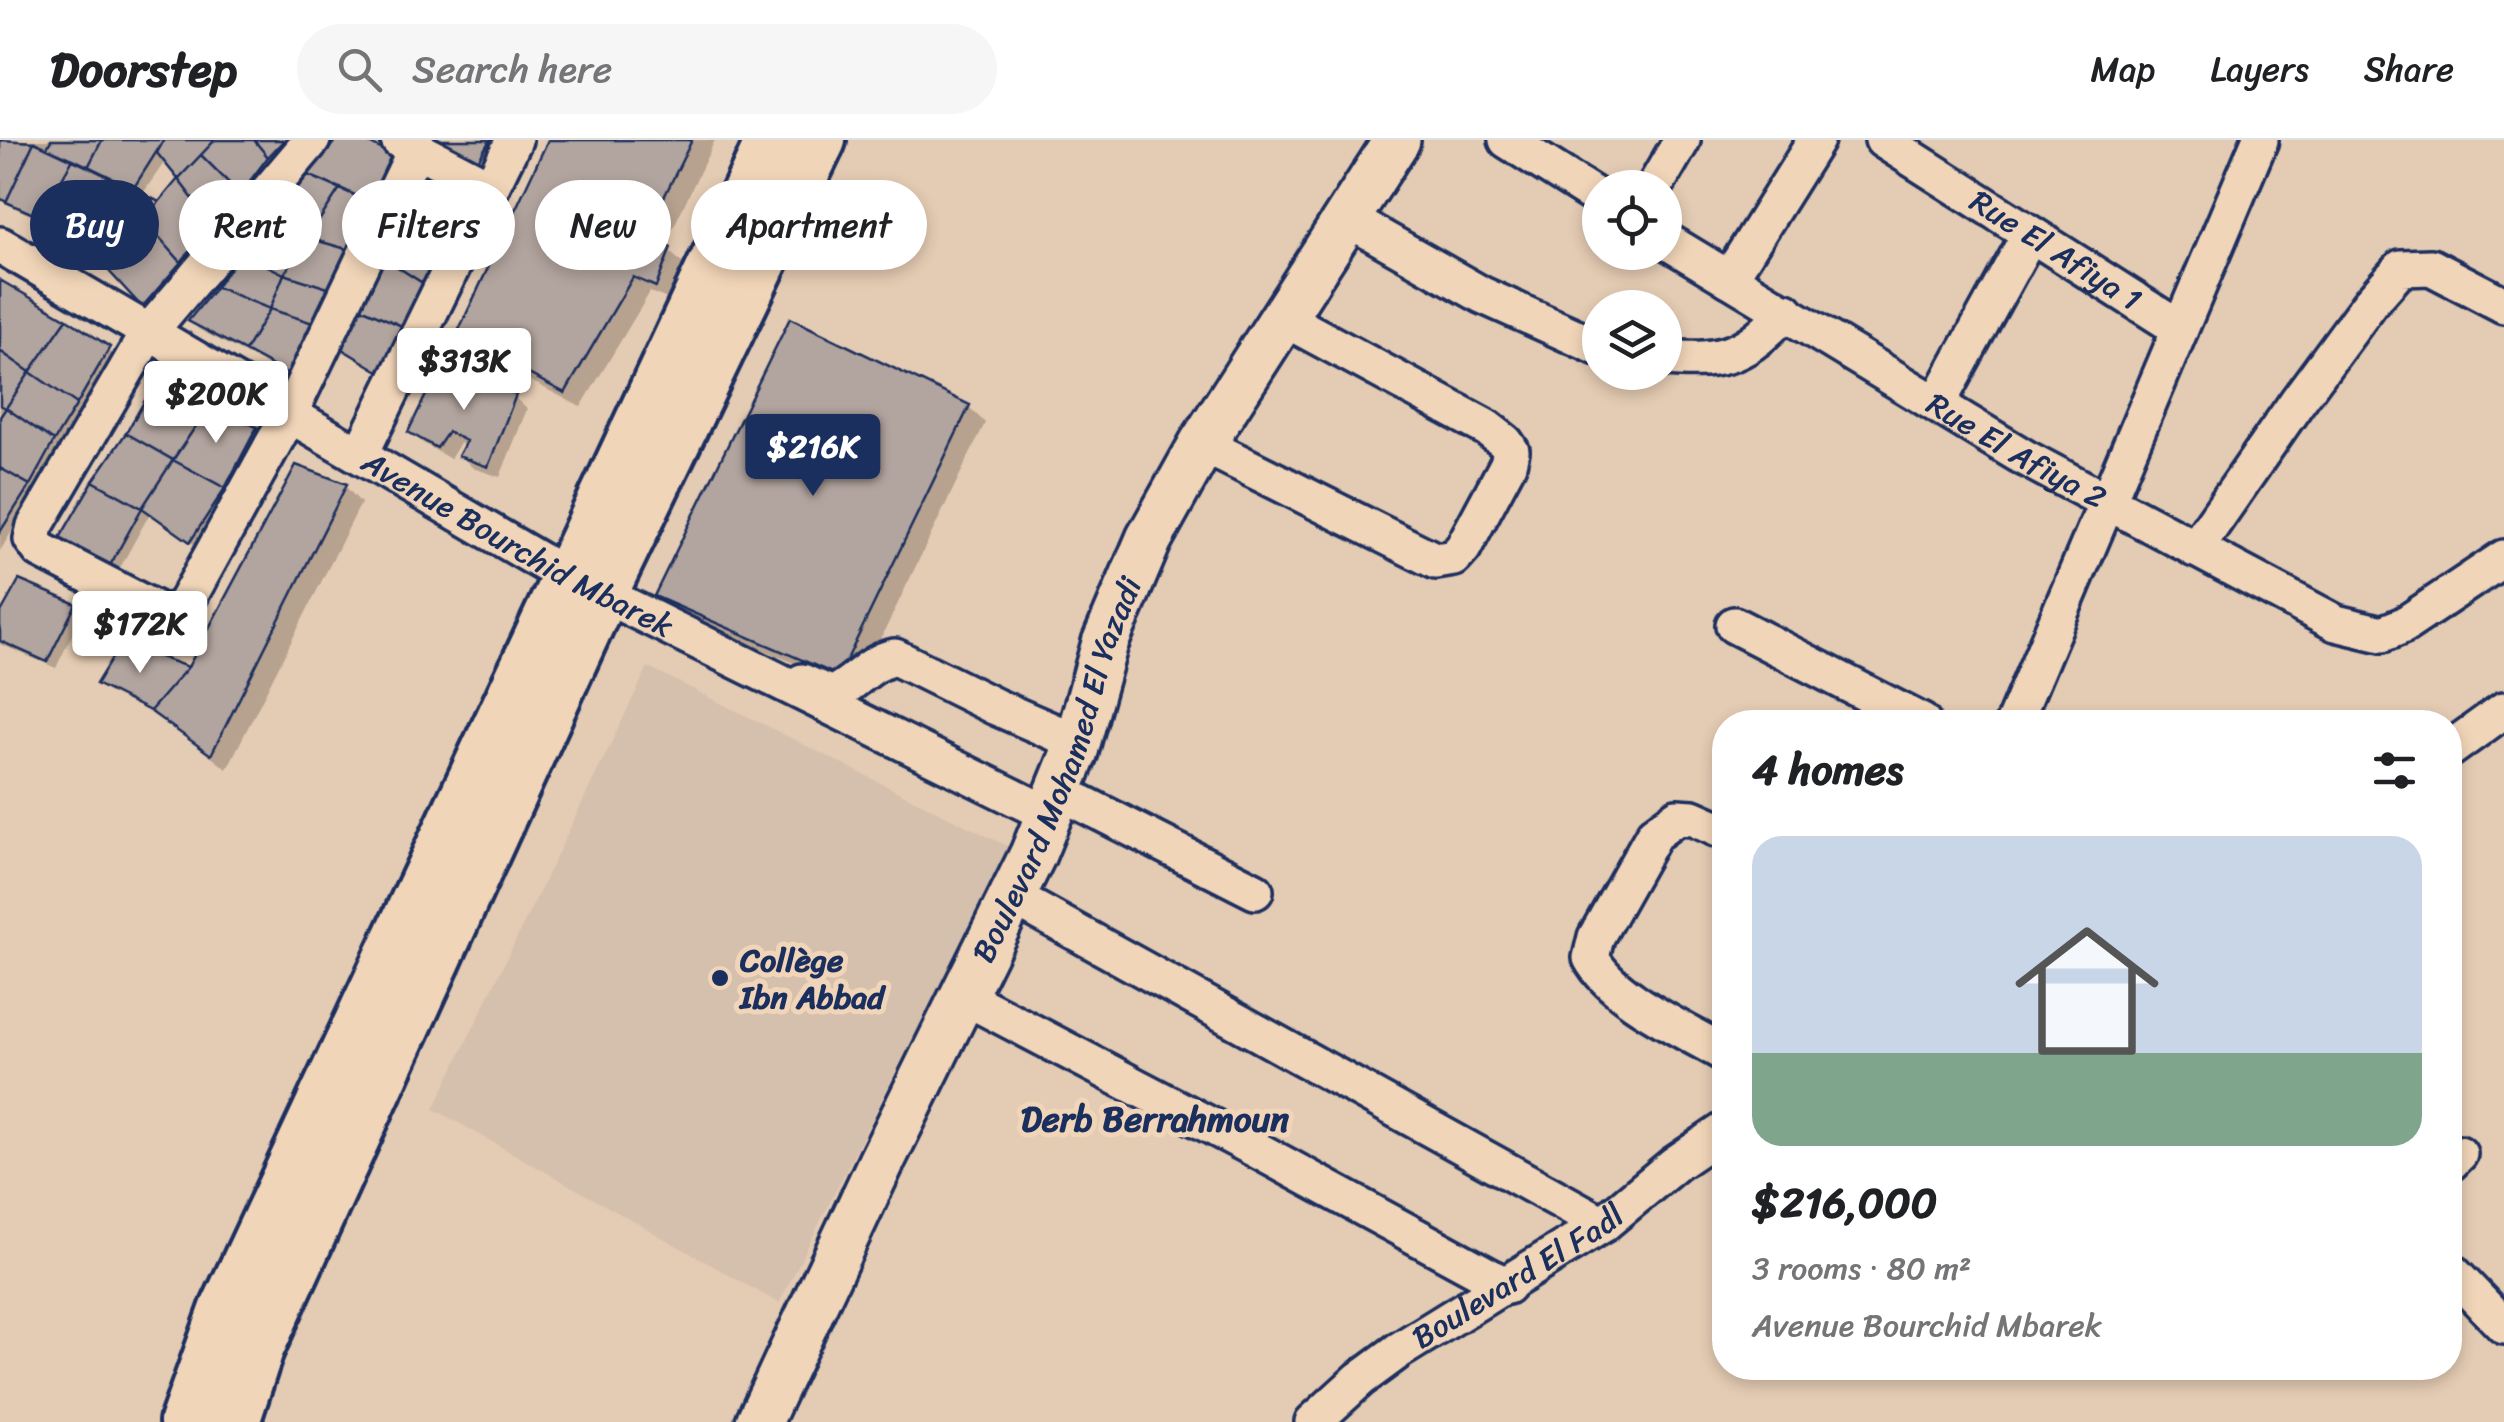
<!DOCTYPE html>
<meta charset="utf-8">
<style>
:root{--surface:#fff;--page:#f6f6f6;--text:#202124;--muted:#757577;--line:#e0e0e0;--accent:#1b2f5e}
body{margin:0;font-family:Sriracha,sans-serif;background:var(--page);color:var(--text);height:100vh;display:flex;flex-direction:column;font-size:38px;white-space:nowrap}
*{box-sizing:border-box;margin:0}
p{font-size:32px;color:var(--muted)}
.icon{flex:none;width:55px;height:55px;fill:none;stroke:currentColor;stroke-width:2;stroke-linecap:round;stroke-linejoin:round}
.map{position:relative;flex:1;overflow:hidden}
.drawer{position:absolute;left:1712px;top:570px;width:750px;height:670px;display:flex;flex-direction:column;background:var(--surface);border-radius:40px;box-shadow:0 5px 15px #0003}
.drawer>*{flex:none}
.top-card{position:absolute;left:30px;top:40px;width:950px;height:90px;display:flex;gap:20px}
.tools{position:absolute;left:1582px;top:30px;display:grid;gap:20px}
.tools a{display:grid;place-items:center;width:100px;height:100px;border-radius:50%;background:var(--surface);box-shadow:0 5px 15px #0003;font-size:50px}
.price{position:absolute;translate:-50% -85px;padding:0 22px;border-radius:10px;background:#fff;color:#222;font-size:32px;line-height:65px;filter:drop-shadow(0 2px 5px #0008)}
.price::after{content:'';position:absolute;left:50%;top:60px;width:30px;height:22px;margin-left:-15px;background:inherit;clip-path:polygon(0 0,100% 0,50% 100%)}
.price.selected{background:var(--accent);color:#fff}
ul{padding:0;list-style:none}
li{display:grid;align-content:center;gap:20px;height:530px;padding:0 40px}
li span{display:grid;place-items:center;height:310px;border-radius:30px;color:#555}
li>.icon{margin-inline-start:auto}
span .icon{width:180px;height:180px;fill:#fffc;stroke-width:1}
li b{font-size:42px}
h2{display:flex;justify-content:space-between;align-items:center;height:120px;padding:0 40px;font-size:42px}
.chip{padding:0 35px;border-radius:45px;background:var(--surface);box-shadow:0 5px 15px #0003;font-size:35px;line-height:90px}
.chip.selected{background:var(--accent);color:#fff}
header{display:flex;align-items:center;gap:60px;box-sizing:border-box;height:140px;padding:0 50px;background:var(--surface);border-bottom:2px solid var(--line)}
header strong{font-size:48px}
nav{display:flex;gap:55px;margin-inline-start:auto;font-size:35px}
.search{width:700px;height:90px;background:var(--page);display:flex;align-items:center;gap:25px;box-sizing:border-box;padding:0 35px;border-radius:55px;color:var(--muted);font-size:38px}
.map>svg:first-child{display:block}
</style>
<header>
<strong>Doorstep</strong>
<div class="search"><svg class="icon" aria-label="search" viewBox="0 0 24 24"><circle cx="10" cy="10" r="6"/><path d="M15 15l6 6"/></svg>Search here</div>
<nav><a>Map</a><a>Layers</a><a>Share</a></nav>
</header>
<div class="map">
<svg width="2504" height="1282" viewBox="0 0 2504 1282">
<rect width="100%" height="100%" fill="#e4cbb3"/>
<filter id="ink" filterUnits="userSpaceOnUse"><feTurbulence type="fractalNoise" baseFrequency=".01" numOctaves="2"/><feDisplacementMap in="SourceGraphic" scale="20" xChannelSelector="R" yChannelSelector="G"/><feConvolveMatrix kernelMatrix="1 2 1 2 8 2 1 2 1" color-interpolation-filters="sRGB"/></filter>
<g filter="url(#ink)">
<!-- built -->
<path fill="#d5bfad" d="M648,527L1009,707L779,1163L434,969Z"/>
<!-- shadow -->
<path fill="#0003" fill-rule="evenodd" d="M0,0H299L152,173L115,134L51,84L17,69L0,56ZM166,20L181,39L160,65L141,56Z
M338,0H357L298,241L198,189L191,181Z
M443,0H502L484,30Z
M550,0H715L664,107L686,126L672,161L650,152L581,267L475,212L459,196Z
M467,64L393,241L345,209Z
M0,143L116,216L0,411Z
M514,257L527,269L500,337L473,328L461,316L466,306L460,303L450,319L423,303L411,291Z
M208,267L256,289L264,297L199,408L150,373L116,435L68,410Z
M969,267L985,283L856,550L674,471L657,455Z
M345,346L361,363L227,629L161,578L106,551L99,543L189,530Z
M74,466L82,474L56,528L0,504V479Z"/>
<!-- building -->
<path fill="#b2a49e" stroke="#1b2f5e" stroke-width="2.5" d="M0,0L34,2L6,62L0,58Z
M51,0H102L88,27L47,8Z
M102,0H164L133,49L88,27Z
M164,0H215L178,39L157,13Z
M215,0H254L268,17L240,54L201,15Z
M254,0H284L268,17Z
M336,0H363L398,18L372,63L308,35Z
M442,0H490L476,24Z
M548,0H692L645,96L671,107L656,147L633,137L565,253L456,196Z
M34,2L73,19L40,77L6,62Z
M201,15L240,54L212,84L178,39Z
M73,19L121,42L80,107L40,77Z
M423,34L468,62L450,100L405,70Z
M308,35L340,48L308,98L269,82Z
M178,39L212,84L181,122L144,80Z
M121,42L159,62L107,129L80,107Z
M340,48L372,63L350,110L308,98Z
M405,70L450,100L424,144L382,117Z
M144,80L181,122L142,167L107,129Z
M269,82L308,98L284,134L241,113Z
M308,98L350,110L334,150L284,134Z
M241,113L284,134L270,169L216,147Z
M382,117L424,144L402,186L361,168Z
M284,134L334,150L316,184L270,169Z
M0,140L67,179L30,232L0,211Z
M216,147L270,169L245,211L188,181Z
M361,168L402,186L385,235L342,209Z
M270,169L316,184L289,235L245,211Z
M790,178L970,265L839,536L654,456Z
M67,179L110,207L77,264L30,232Z
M0,211L30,232L6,268L0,265Z
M443,220L516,255L488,327L458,316L466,301L448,292L437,308L408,292Z
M162,231L210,265L173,320L126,293Z
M30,232L77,264L54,301L6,268Z
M210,265L257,287L225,348L173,320Z
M6,268L54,301L30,345L0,328V277Z
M126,293L173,320L142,368L93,341Z
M173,320L225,348L190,402L142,368Z
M296,325L347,344L211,615L150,571L188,527Z
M0,328L30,345L0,392Z
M93,341L142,368L108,429L57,403Z
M19,440L76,464L47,522L0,501V474Z
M121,503L188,527L150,571L96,544Z"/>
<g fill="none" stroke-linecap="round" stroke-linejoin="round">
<defs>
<g id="minor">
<path d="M312,0L148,193L35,386L32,399L40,410L158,471L173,473L185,464L289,275L416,9"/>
<path d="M399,0L491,48"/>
<path d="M1507,0L1600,59"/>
<path id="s1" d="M1883,0L2180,189"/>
<path d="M1654,48L1682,0"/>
<path d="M1348,79L1482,155L1600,208"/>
<path id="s2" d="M1665,100L2025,318L2336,483L2382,494L2404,485L2504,418"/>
<path id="s3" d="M0,105L566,436L1050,675"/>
<path d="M1729,139L1816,0"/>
<path d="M1665,218C1726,223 1745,215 1786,171"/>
<path d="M1937,264L2030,94"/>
<path d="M1202,304L1436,421L1454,418L1463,408L1508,324L1511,311L1505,302L1487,288L1283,178"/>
<path d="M360,315L514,0"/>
<path d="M2195,409L2297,262L2370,163L2401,128L2431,127L2504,165"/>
<path d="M1734,485L1922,582"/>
<path d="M802,542L831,555C855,545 868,522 895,517L996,567L1077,602"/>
<path d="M2014,582L2260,0"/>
<path d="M2450,609L2504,570"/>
<path d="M1060,652L1255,751"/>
<path d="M1725,692L1693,678L1677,677L1654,694L1596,797L1591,818C1613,859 1685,890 1725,914"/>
<path d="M1011,756L1603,1084"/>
<path d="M963,856L1257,1010L1507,1146"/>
<path d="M2450,1023L2459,1014"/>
<path d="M2450,1130L2504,1186"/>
<path id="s4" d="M1313,1282L1360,1239L1398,1211L1603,1084L1675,1024L1725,990"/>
</g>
<g id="tertiary">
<path id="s5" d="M759,1282L881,1022L1033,714L1075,611L1105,503L1149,399L1202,304L1397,0"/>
</g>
<path id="secondary" d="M185,1282L225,1171L772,0
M234,1282L258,1209L606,445L820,0"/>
</defs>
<!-- minor casing -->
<use href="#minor" stroke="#1b2f5e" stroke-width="42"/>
<!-- tertiary casing -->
<use href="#tertiary" stroke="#1b2f5e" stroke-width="52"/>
<!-- secondary casing -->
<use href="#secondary" stroke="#1b2f5e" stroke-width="58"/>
<!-- minor -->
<use href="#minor" stroke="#f1d5b8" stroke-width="35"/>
<!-- tertiary -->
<use href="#tertiary" stroke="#f1d5b8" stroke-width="45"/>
<!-- secondary -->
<use href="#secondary" stroke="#f1d5b8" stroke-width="50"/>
</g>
</g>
<!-- markers -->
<circle fill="#1b2f5e" stroke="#f1d5b8" stroke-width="4" cx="720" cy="838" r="10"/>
<g text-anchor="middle" stroke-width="10" stroke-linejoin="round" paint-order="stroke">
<!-- street labels -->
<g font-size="32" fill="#1b2f5e" stroke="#f1d5b8">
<text dy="11" stroke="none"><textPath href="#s1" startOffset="205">Rue El Afiya 1</textPath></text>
<text dy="11" stroke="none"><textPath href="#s2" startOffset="410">Rue El Afiya 2</textPath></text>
<text dy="11" stroke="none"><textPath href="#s3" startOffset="598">Avenue Bourchid Mbarek</textPath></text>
<text dy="11" stroke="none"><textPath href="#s5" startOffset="718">Boulevard Mohamed El Yazadi</textPath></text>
<text dy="11" stroke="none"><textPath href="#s4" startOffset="252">Boulevard El Fadl</textPath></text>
</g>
<!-- poi labels -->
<g font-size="32" font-weight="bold" fill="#1b2f5e" stroke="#f1d5b8" text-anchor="start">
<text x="740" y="831">Collège<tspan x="740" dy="37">Ibn Abbad</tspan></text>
</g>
<!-- neighbourhood labels -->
<g font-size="35" font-weight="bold" fill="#1b2f5e" stroke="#f1d5b8">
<text x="1155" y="991">Derb Berrahmoun</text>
</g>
</g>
</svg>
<div class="tools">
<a><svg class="icon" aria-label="locate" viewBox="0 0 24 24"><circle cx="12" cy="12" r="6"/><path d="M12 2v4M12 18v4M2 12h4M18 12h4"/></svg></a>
<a><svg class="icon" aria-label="layers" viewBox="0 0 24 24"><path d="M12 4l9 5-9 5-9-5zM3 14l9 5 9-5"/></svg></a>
</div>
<b class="price" style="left:464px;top:273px">$313K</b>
<b class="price" style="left:216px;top:306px">$200K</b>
<b class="price selected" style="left:813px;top:359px">$216K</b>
<b class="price" style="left:140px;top:536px">$172K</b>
<div class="top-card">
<a class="chip selected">Buy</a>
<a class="chip">Rent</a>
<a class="chip">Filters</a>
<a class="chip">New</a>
<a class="chip">Apartment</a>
</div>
<section class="drawer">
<h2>4 homes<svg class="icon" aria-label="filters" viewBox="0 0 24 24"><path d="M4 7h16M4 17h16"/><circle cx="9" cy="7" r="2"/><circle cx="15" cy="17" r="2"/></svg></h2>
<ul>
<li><span style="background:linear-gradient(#c9d6e8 70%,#7fa58c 0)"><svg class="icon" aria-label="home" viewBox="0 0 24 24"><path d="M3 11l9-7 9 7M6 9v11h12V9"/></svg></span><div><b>$216,000</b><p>3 rooms · 80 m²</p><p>Avenue Bourchid Mbarek</p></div></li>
</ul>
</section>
</div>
